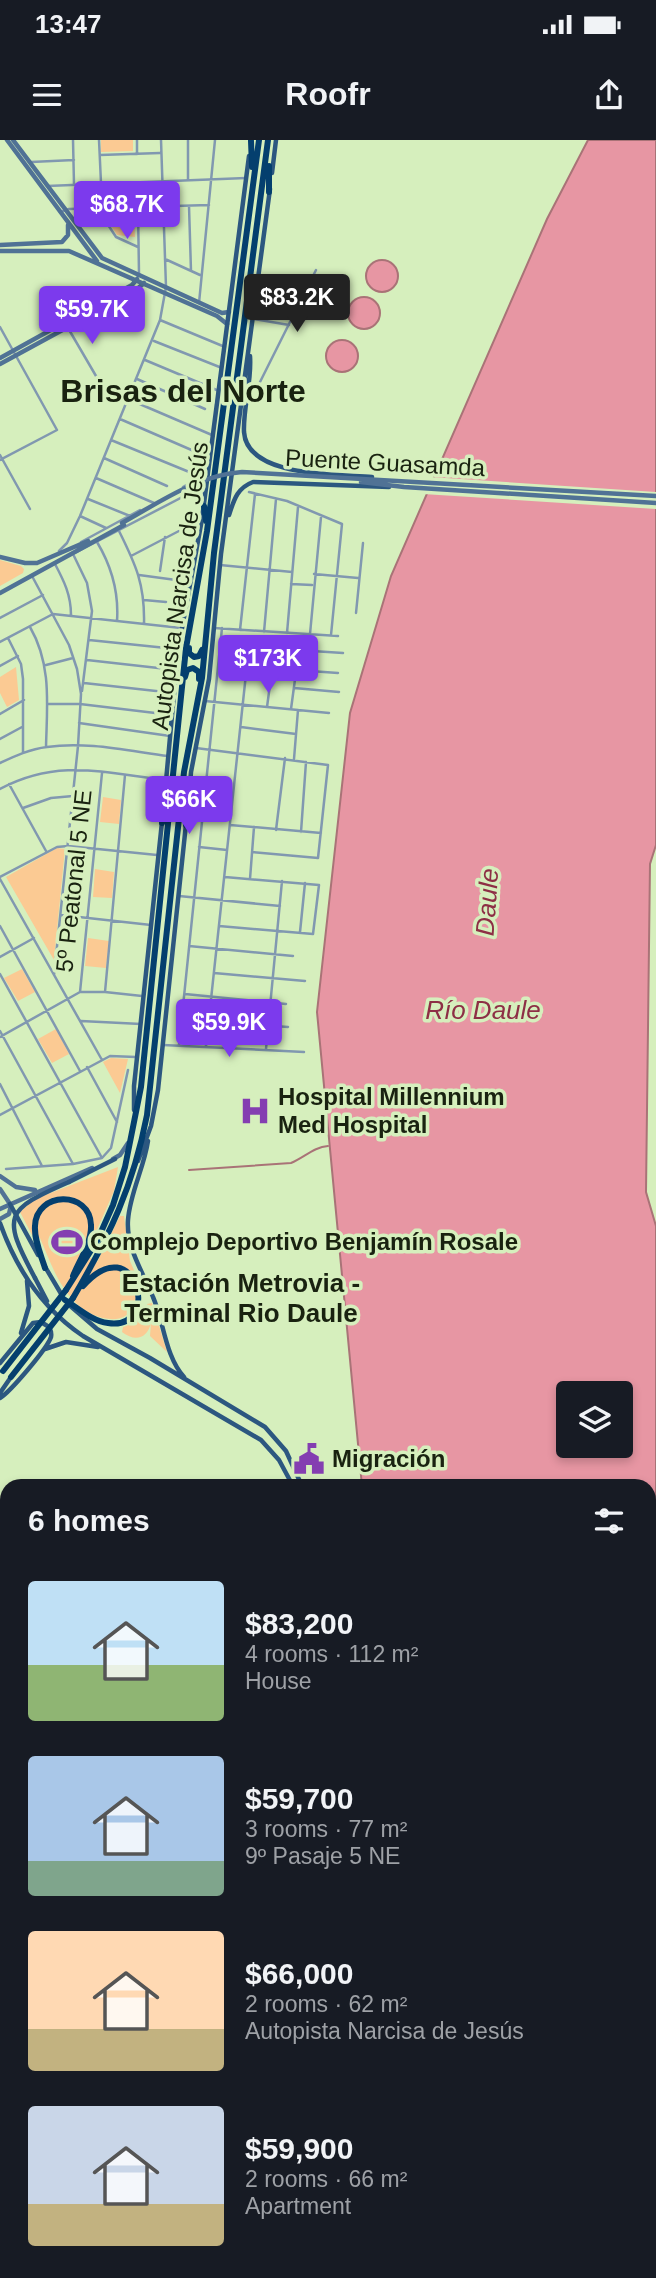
<!DOCTYPE html>
<meta charset="utf-8">
<style>
:root{--surface:#171b24;--page:#242831;--text:#f1f3f6;--muted:#9ea1a6;--accent:#7c3aed}
body{margin:0;font-family:Arial,sans-serif;background:var(--page);color:var(--text);height:100vh;display:flex;flex-direction:column;font-size:26px;white-space:nowrap}
*{box-sizing:border-box;margin:0}
p{font-size:23px;color:var(--muted)}
.icon{flex:none;width:38px;height:38px;fill:none;stroke:currentColor;stroke-width:2;stroke-linecap:round;stroke-linejoin:round}
.map{position:relative;flex:1;overflow:hidden}
.panel{position:absolute;left:0px;top:1339px;width:656px;height:800px;display:flex;flex-direction:column;background:var(--surface);border-radius:21px 21px 0 0;box-shadow:0 4px 10px #0003}
.panel>*{flex:none}
.controls{position:absolute;left:556px;top:1241px;display:grid;gap:14px}
.controls a{display:grid;place-items:center;width:77px;height:77px;border-radius:7px;background:var(--surface);box-shadow:0 4px 10px #0003;font-size:35px}
.price{position:absolute;translate:-50% -60px;padding:0 16px;border-radius:7px;background:var(--accent);color:#fff;font-size:23px;line-height:46px;filter:drop-shadow(0 2px 4px #0008)}
.price::after{content:'';position:absolute;left:50%;top:42px;width:21px;height:16px;margin-left:-10px;background:inherit;clip-path:polygon(0 0,100% 0,50% 100%)}
.price.on{background:#222;color:#fff}
ul{padding:0;list-style:none}
li{display:flex;align-items:center;gap:21px;height:175px;padding:0 28px}
li span{display:grid;place-items:center;flex:none;width:196px;height:140px;border-radius:7px;color:#555}
li>.icon{margin-inline-start:auto}
span .icon{width:84px;height:84px;fill:#fffc;stroke-width:1}
li b{font-size:30px}
h2{display:flex;justify-content:space-between;align-items:center;height:84px;padding:0 28px;font-size:30px}
.status{display:flex;justify-content:space-between;align-items:center;height:49px;padding:0 35px;background:var(--surface);direction:ltr}
.status svg{height:19px;fill:currentColor}
header{display:flex;justify-content:space-between;align-items:center;height:91px;padding:0 28px;background:var(--surface);font-size:32px;font-weight:600}
.map>svg:first-child{display:block}
</style>
<div class="status"><b>13:47</b><svg viewBox="0 0 49 12"><path d="M0 12V9h3v3zM5 12V6h3v6zM10 12V3h3v9zM15 12V0h3v12zM26 1h20v11H26zM47 4h2v5h-2z"/></svg></div>
<header><svg class="icon" aria-label="menu" viewBox="0 0 24 24"><path d="M4 6h16M4 12h16M4 18h16"/></svg>Roofr<svg class="icon" aria-label="share" viewBox="0 0 24 24"><path d="M12 15V3M7 8l5-5 5 5M5 13v7h14v-7"/></svg></header>
<div class="map">
<svg width="656" height="2138" viewBox="0 0 656 2138">
<rect width="100%" height="100%" fill="#d6efbd"/>
<!-- green -->
<path fill="#fbca93" d="M101,0H133V11L101,12Z
M134,68L135,97L117,95L100,69Z
M0,420L21,426L24,429L23,433L0,446Z
M16,527L19,560L7,567L0,553V537Z
M103,657L121,660L119,684L100,682Z
M57,708L65,709L54,820L6,737Z
M95,729L114,732L112,758L93,757Z
M88,798L109,801L106,828L85,826Z
M22,829L35,852L18,861L4,838Z
M56,889L69,914L52,923L38,899Z
M111,918L128,919L120,953L103,922Z
M118,1027L114,1051L86,1115L97,1122L120,1076H124L130,1121L137,1137L124,1127L116,1125C122,1131 131,1138 134,1145C137,1151 137,1156 135,1161C129,1190 92,1179 77,1164C58,1146 50,1121 40,1098L32,1095L20,1072L35,1059Z
M152,1163L167,1212L150,1196L151,1183C147,1199 135,1202 122,1192L123,1187C134,1184 138,1176 143,1167H147V1164Z
M7,1659V1771L0,1779V1663Z
M7,1873V1923L0,1931V1881Z"/>
<!-- water -->
<path fill="#e796a3" stroke="#a97377" stroke-width="2" fill-rule="evenodd" d="M588,0H656V705L650,724L646,1052L656,1086V1810L650,1863L656,1908V2138H287L289,2132H649V1346H362L317,872L350,573L391,436L547,79ZM569,1253H621V1306H569Z
M366 136a16 16 0 1 1 32 0a16 16 0 1 1-32 0Z
M348 173a16 16 0 1 1 32 0a16 16 0 1 1-32 0Z
M326 216a16 16 0 1 1 32 0a16 16 0 1 1-32 0Z"/>
<!-- pier -->
<path fill="#d6efbd" d="M430,337L656,352V369L423,354Z"/>
<g fill="none" stroke-linecap="round" stroke-linejoin="round">
<!-- stream -->
<path stroke="#a97377" stroke-width="2" d="M189,1030L291,1023C305,1017 314,1007 328,1006"/>
<!-- taxiway -->
<path stroke="#8a9c77" stroke-width="10" d="M0,1638L7,1630
M0,1800L7,1792
M6,1952L7,1953"/>
<!-- runway -->
<path stroke="#8a9c77" stroke-width="26" d="M0,1960L7,1951"/>
<!-- street -->
<path stroke="#8198b0" stroke-width="2.5" d="M73,0L74,44
M99,0L101,43
M137,0V14
M188,0V39
M100,15L160,13
M31,22L74,20
M47,46L246,38
M189,66L191,131
M138,67L139,134
M97,68L116,97L138,107
M60,72L69,69L209,65
M165,119L200,135
M259,139L308,146
M263,158L298,163
M199,163L215,0
M254,179L289,185
M160,180L225,207
M0,187L57,290L0,320
M68,188L96,236
M154,201L222,228
M145,220L219,251
M137,239L205,269
M258,246L316,130
M128,259L212,295
M120,279L210,318
M111,300L199,336
M0,315L30,369
M104,318L167,346
M96,338L154,363
M183,347L200,337L208,329
M249,352L287,361L342,384L331,495
M88,359L130,376
M80,376L106,388
M119,391C136,425 145,445 144,484
M81,402L140,370
M97,402C112,427 119,452 117,481
M59,411L67,403L80,376L160,180L166,147L161,0
M69,416L194,351L201,350L205,354
M74,416L87,443L92,471L82,551
M131,416L200,380
M55,424C64,441 71,455 71,475
M220,425L292,432
M160,431L165,397
M314,434L358,438
M139,435L191,442
M32,436L69,505L77,529L81,554L78,606L54,835
M291,444L312,445
M144,460L166,462
M356,473L363,403
M0,478L43,455
M30,487C52,525 47,565 46,607
M214,488L338,496
M240,490L255,354
M264,492L276,359
M287,493L298,367
M310,494L321,377
M8,498L21,524L23,539V613
M89,500L176,509
M0,502L53,474L181,488
M220,505L343,513
M87,520L176,530
M46,525L73,518
M0,526L18,516
M296,530L338,533
M84,543L174,553
M294,548L339,552
M205,561L329,573
M47,564H80L172,575
M267,567L275,508
M291,569L299,510
M0,574L24,560
M79,583L170,596
M241,587L296,594
M0,599L22,587
M196,608L328,625L318,718L252,712
M294,619L298,570
M0,623C15,616 30,609 47,607C86,601 129,611 168,616
M9,644L46,711
M0,649C58,618 105,633 166,640
M204,660L232,663
M23,668L51,658L73,656
M230,685L321,693
M276,690L285,618
M301,692L306,622
M199,707L227,710
M0,737L57,707L68,706L157,715
M0,739L102,920
M250,739L254,687
M179,756L280,766
M61,775L151,785
M0,786L80,931
M219,786L313,794L319,745L225,737
M300,792L305,743
M189,806L293,816
M0,817L34,798
M214,833L305,841
M0,834L102,1018
M80,852L102,633
M105,852L125,635
M185,854L286,864
M81,881L141,884
M209,881L288,887
M0,891L73,1024
M0,897L80,852H105L142,856
M163,905L304,912
M179,905L222,488
M206,906L249,506
M266,909L282,741
M87,927L117,982
M0,944L42,1026
M0,975L110,916L136,917
M6,1029L73,1024L102,1018L111,1008L128,930"/>
<!-- secondary -->
<path stroke="#507295" stroke-width="4.5" d="M7,0L97,121
M13,0L102,118L222,173L229,172
M0,105L62,102L68,95V85
M0,111H69L217,176L227,184
M0,218L132,145L137,139
M0,224L136,150L144,143
M0,417L25,423H37L88,401
M0,453L124,385
M113,1019L120,1015L128,1003
M0,1036L16,1047L35,1050
M0,1049L10,1064
M0,1069L92,1028
M0,1079L9,1074L11,1065
M0,1472L7,1477
M2,1490L1,1484L7,1479
M6,1493H7"/>
<!-- primary -->
<path stroke="#2c5780" stroke-width="4.5" d="M272,33L276,0
M250,216C252,242 243,267 244,292C247,338 339,334 372,337
M229,375C234,360 237,348 253,342L389,347
M164,663L178,510L202,379L249,16
M188,672L191,632L209,539L221,414L270,49
M134,970V946L162,682
M148,1001C144,1028 130,1053 128,1080C126,1108 143,1132 153,1157C164,1182 165,1216 184,1237
M138,1021L151,986L158,950L186,684
M69,1042L115,1019
M10,1064L38,1115
M0,1083C16,1128 43,1169 83,1196L261,1300L279,1320L293,1346
M44,1125L63,1157
M35,1138L47,1161
M68,1164L97,1189L150,1218L265,1287L286,1311L302,1346
M21,1193L29,1166L27,1141
M45,1209L66,1202L98,1207
M0,1223L33,1183L41,1182L49,1187C51,1191 52,1192 51,1197C47,1209 10,1252 0,1258
M0,1253L11,1237
M15,2138L19,2132
M27,2138L30,2132
M31,2138L43,2132
M85,2138L90,2132
M113,2138L133,2132
M128,2138L149,2132"/>
<!-- highway -->
<path stroke="#043f6e" stroke-width="6" d="M251,1L252,27
M269,26V52
M204,366L206,381
M189,508V513L194,517L199,516L202,510
M185,537L187,530L193,528L199,532V539
M185,659L186,685
M162,683L168,657
M45,1128C41,1115 34,1100 35,1086C36,1051 90,1050 91,1085C92,1102 79,1121 73,1136
M66,1150L97,1101L113,1065L125,1027L141,947L186,508L207,391L259,0
M73,1158C110,1095 133,1047 147,975L184,632L202,538L214,413L268,0
M65,1160C78,1168 92,1181 108,1183C163,1191 136,1086 83,1146
M649,2087H656
M649,2103H656"/>
<!-- secondary-bridge -->
<path stroke="#507295" stroke-width="4.5" d="M361,342L404,347L656,363
M122,383C160,362 198,335 242,332L656,356"/>
<!-- primary-bridge -->
<path stroke="#2c5780" stroke-width="4.5" d="M35,1138C1,1075 5,1070 69,1042"/>
<!-- highway-bridge -->
<path stroke="#043f6e" stroke-width="6" d="M3,1231L66,1150
M11,1237L73,1158"/>
</g>
<!-- icons -->
<defs>
<symbol id="hospital-bare" viewBox="-9 -9 18 18"><path d="M-5-5h3v3.5h4V-5h3V5h-3V1.5h-4V5h-3Z" fill="#843eb1" stroke="#d6efbd" stroke-width="2.5" paint-order="stroke"/></symbol>
<symbol id="stadium-bare" viewBox="-9 -9 18 18"><path d="M0-5a6.5 5 0 1 0 0 10a6.5 5 0 1 0 0-10ZM-3.5-1.8h7v3.6h-7Z" fill="#843eb1" stroke="#d6efbd" stroke-width="2.5" paint-order="stroke"/></symbol>
<symbol id="civic-bare" viewBox="-9 -9 18 18"><path d="M-.6-6.5H3V-4.5H.6V-3L4-1V1h2V6H-6V1h2V-1L-.6-3ZM-1.2 2.5V6h2.4V2.5Z" fill="#843eb1" stroke="#d6efbd" stroke-width="2.5" paint-order="stroke"/></symbol>
</defs>
<g fill-rule="evenodd">
<use href="#hospital-bare" x="233" y="949" width="44" height="44"/>
<use href="#stadium-bare" x="45" y="1080" width="44" height="44"/>
<use href="#civic-bare" x="287" y="1297" width="44" height="44"/>
</g>
<g text-anchor="middle" stroke-width="7" stroke-linejoin="round" paint-order="stroke">
<!-- street labels -->
<g font-size="24" fill="#192210" stroke="#d6efbd">
<text transform="translate(385 323) rotate(3)" y="8">Puente Guasamda</text>
<text transform="translate(180 446) rotate(-82)" y="8">Autopista Narcisa de Jesús</text>
<text transform="translate(74 741) rotate(-84)" y="8">5º Peatonal 5 NE</text>
</g>
<!-- poi labels -->
<g font-size="24" font-weight="bold" fill="#192210" stroke="#d6efbd" text-anchor="start">
<text x="278" y="965">Hospital Millennium<tspan x="278" dy="28">Med Hospital</tspan></text>
<text x="90" y="1110">Complejo Deportivo Benjamín Rosale</text>
<text x="332" y="1327">Migración</text>
</g>
<!-- water labels -->
<g font-size="26" font-style="italic" fill="#8d2f45" stroke="#d6efbd">
<text transform="translate(487 762) rotate(-86)" y="9">Daule</text>
<text x="483" y="879">Río Daule</text>
</g>
<!-- neighbourhood labels -->
<g font-size="26" font-weight="bold" fill="#192210" stroke="#d6efbd">
<text x="241" y="1152">Estación Metrovia -<tspan x="241" dy="30">Terminal Rio Daule</tspan></text>
</g>
<!-- district labels -->
<g font-size="32" font-weight="bold" fill="#192210" stroke="#d6efbd">
<text x="183" y="262">Brisas del Norte</text>
</g>
</g>
</svg>
<div class="controls">
<a><svg class="icon" aria-label="layers" viewBox="0 0 24 24"><path d="M12 4l9 5-9 5-9-5zM3 14l9 5 9-5"/></svg></a>
</div>
<b class="price" style="left:127px;top:101px">$68.7K</b>
<b class="price on" style="left:297px;top:194px">$83.2K</b>
<b class="price" style="left:92px;top:206px">$59.7K</b>
<b class="price" style="left:268px;top:555px">$173K</b>
<b class="price" style="left:189px;top:696px">$66K</b>
<b class="price" style="left:229px;top:919px">$59.9K</b>
<section class="panel">
<h2>6 homes<svg class="icon" aria-label="filters" viewBox="0 0 24 24"><path d="M4 7h16M4 17h16"/><circle cx="9" cy="7" r="2"/><circle cx="15" cy="17" r="2"/></svg></h2>
<ul>
<li><span style="background:linear-gradient(#bfe0f5 60%,#8fb573 0)"><svg class="icon" aria-label="home" viewBox="0 0 24 24"><path d="M3 11l9-7 9 7M6 9v11h12V9"/></svg></span><div><b>$83,200</b><p>4 rooms · 112 m²</p><p>House</p></div></li>
<li><span style="background:linear-gradient(#a9c7e8 75%,#7fa58c 0)"><svg class="icon" aria-label="home" viewBox="0 0 24 24"><path d="M3 11l9-7 9 7M6 9v11h12V9"/></svg></span><div><b>$59,700</b><p>3 rooms · 77 m²</p><p>9º Pasaje 5 NE</p></div></li>
<li><span style="background:linear-gradient(#ffd9b3 70%,#c2b280 0)"><svg class="icon" aria-label="home" viewBox="0 0 24 24"><path d="M3 11l9-7 9 7M6 9v11h12V9"/></svg></span><div><b>$66,000</b><p>2 rooms · 62 m²</p><p>Autopista Narcisa de Jesús</p></div></li>
<li><span style="background:linear-gradient(#c9d6e8 70%,#c2b280 0)"><svg class="icon" aria-label="home" viewBox="0 0 24 24"><path d="M3 11l9-7 9 7M6 9v11h12V9"/></svg></span><div><b>$59,900</b><p>2 rooms · 66 m²</p><p>Apartment</p></div></li>
</ul>
</section>
</div>
